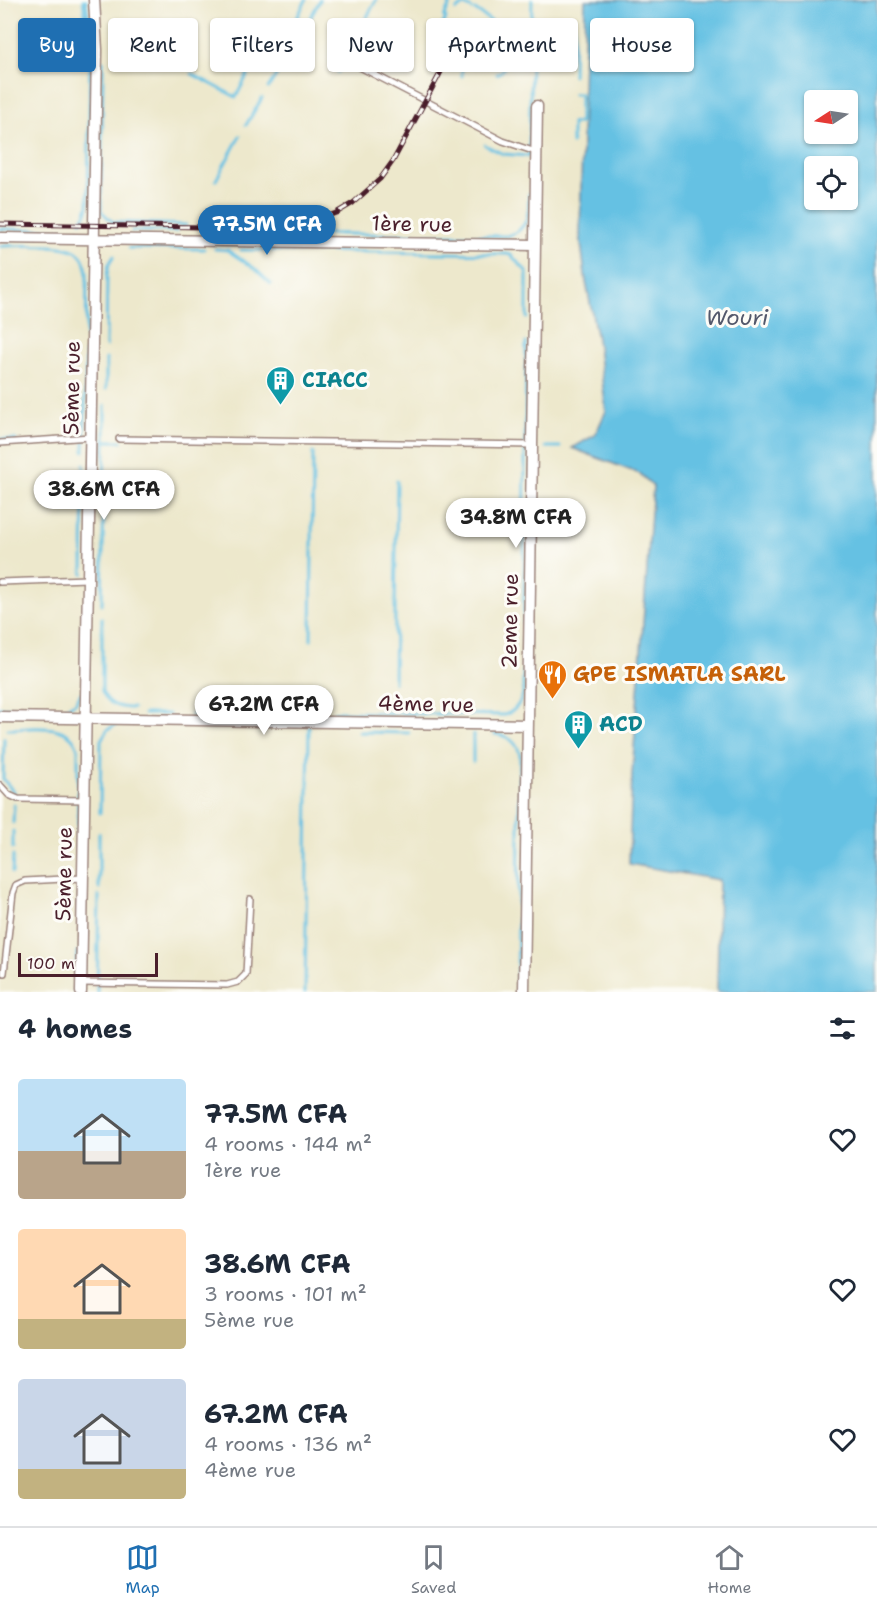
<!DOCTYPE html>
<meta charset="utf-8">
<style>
:root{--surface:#fff;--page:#f2f2f3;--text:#1f2937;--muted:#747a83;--line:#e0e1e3;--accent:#1f6fb2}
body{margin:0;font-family:"Shantell Sans",sans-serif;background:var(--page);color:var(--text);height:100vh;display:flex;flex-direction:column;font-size:22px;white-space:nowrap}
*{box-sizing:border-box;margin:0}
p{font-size:20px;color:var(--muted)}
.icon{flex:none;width:33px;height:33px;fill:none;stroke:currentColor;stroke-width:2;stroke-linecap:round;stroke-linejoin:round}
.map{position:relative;height:992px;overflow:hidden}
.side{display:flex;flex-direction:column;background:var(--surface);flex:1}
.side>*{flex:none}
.hud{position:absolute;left:18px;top:18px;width:842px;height:54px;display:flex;gap:12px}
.needle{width:39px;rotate:258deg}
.fabs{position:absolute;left:804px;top:90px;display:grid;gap:12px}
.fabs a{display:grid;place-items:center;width:54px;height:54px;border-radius:6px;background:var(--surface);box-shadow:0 2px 4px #0004;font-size:30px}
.scale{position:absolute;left:18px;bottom:15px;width:140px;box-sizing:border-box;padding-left:6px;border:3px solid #4a1f2b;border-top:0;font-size:16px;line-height:21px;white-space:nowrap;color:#4a1f2b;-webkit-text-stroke:4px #fdfcf7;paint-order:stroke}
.price{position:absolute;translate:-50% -51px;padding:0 14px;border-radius:21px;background:#fff;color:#222;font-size:20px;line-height:39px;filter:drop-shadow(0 2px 3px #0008)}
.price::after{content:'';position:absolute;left:50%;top:36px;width:18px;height:14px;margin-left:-9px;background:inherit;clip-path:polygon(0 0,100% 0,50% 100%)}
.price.current{background:var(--accent);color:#fff}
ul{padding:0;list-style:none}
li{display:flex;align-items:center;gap:18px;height:150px;padding:0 18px}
li span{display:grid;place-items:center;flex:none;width:168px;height:120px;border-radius:6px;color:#555}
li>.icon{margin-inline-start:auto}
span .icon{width:72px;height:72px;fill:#fffc;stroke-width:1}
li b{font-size:26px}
h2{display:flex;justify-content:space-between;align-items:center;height:72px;padding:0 18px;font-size:26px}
.tag{padding:0 21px;border-radius:6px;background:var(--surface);box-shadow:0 2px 4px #0004;font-size:21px;line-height:54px}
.tag.current{background:var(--accent);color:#fff}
.menu{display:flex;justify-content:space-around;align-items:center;height:84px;border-top:2px solid var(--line);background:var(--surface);font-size:16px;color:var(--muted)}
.menu a{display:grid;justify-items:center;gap:3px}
.menu .current{color:var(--accent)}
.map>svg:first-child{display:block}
</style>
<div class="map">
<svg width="877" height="992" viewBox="0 0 877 992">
<rect width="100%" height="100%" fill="#fdfcf7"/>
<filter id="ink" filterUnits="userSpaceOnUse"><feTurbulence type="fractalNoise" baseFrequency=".0167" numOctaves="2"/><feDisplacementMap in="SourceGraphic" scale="12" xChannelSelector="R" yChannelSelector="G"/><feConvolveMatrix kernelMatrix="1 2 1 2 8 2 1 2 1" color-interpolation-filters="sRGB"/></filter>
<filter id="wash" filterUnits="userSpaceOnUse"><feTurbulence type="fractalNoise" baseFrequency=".008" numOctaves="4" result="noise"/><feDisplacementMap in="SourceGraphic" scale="24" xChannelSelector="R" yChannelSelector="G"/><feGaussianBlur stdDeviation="1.35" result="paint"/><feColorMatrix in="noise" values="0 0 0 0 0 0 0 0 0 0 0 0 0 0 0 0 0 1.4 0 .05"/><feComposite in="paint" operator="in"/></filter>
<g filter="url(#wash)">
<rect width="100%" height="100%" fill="#ede8cc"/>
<!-- water -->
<path fill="#65c1e3" stroke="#587087" stroke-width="1.5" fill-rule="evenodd" d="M585,0H877V992H717L719,880L629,864L632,775L653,486L640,474L572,448L595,435L606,411L597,339L586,282L580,236ZM814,100H848V134H814ZM814,166H848V200H814Z"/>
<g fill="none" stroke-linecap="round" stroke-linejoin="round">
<!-- stream -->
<path stroke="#65c1e3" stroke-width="3" d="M83,0L88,41
M452,0L444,17L446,18L440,30L462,41V76
M456,10L464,5L472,9
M475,10L501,28L505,66L502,71L497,74
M567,18L574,25L573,75
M296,20L306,0
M307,24L320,0
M531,48L532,0
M243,49L256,24
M290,53L302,32
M103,61L101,211L113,222L186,225
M338,72L376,0
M192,74L236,97L254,62L277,74L268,88
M246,125L262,98
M572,143V123H580V94H574
M485,145L503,154L528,156
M529,156L531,58
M216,180L240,136
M81,221L86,213L88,206L90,59V29L86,0
M0,229L63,230
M132,231H176
M203,232L507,236C529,230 529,213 529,194
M0,246C16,246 65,243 77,252C84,257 86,264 87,273L86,337
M129,248L204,249
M215,249L228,250
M227,250L254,268L271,284
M241,250L506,254L511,255L527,272V318
M107,275L109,264L114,256
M106,346L107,276
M106,389V359
M105,405V441H121
M0,439L16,440
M546,447H560
M84,451L86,350
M83,574L84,464
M102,604L105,441
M102,618V691C108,705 118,708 133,708
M311,640L313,453
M394,683L397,481
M0,708L63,709L75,703L81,693
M334,712L504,715C515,712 520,704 523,694L526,343
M144,714H169
M191,715L280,716
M7,729C30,729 72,720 78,750V849
M359,732L409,733
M495,734C509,736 517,742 520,755L517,992
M4,738L3,779L14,792V796
M473,762V734
M100,813L101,740L107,730L118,723
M13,823L14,805
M13,848V831
M12,873L13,856
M99,888V833
M75,992L77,952
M97,992L99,896
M305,992L309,726"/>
</g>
</g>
<g filter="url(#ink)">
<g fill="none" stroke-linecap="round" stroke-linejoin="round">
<defs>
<path id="service" d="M354,64L503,141L536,152
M119,439L532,445
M0,443L91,437
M0,582L88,579
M0,785L9,795L18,799L85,800
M4,973L13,893L16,885L25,881L83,878
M81,983L227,985L238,982L246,974L250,899"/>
<path id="minor" d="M0,238L535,245
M0,717L528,725
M81,992L97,50L94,0
M524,992L537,106"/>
</defs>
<!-- service casing -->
<use href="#service" stroke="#9c847c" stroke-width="8"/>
<!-- minor casing -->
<use href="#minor" stroke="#9c847c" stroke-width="13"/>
<!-- service -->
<use href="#service" stroke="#fff" stroke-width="5"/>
<!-- minor -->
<use href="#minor" stroke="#fff" stroke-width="10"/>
<defs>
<path id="rail" d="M0,224L205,227L296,225L315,221L336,213L353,203L380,179L393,161L450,55"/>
</defs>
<!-- rail casing -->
<use href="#rail" stroke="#4a1f2b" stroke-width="5"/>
<!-- rail -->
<use href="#rail" stroke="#fdfcf7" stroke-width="3" stroke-dasharray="9" stroke-linecap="butt"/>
</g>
</g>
<!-- icons -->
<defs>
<symbol id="building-pin" viewBox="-11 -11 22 30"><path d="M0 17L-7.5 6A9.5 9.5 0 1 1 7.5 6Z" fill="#0f9aa8" stroke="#fdfcf7"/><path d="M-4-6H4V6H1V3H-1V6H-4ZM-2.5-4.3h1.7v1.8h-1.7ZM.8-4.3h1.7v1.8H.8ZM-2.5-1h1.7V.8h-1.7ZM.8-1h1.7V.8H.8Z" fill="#fff"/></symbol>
<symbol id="restaurant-pin" viewBox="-11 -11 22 30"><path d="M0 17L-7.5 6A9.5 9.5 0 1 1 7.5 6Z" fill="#e8710a" stroke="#fdfcf7"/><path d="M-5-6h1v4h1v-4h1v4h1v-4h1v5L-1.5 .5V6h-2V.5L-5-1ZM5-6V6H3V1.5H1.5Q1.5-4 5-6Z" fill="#fff"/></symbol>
</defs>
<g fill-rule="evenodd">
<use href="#building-pin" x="264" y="364" width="33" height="45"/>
<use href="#restaurant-pin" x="536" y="658" width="33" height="45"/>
<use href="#building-pin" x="562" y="708" width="33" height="45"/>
</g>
<g text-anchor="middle" stroke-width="6" stroke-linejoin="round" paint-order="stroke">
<!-- street labels -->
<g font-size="21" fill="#4a1f2b" stroke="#fdfcf7">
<text transform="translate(412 224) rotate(1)" y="7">1ère rue</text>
<text transform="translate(72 388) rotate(-89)" y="7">5ème rue</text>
<text transform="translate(510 621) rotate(-89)" y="7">2eme rue</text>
<text transform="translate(426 704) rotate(1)" y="7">4ème rue</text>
<text transform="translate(64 874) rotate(-89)" y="7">5ème rue</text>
</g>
<!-- culture labels -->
<g font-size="21" font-weight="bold" fill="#0d838f" stroke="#fdfcf7" text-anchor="start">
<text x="302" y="387">CIACC</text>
<text x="599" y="731">ACD</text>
</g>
<!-- food labels -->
<g font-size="21" font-weight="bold" fill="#c56008" stroke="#fdfcf7" text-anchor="start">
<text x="573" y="681">GPE ISMATLA SARL</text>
</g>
<!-- water labels -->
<g font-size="22" font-style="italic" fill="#53586b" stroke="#fdfcf7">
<text x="737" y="325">Wouri</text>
</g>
</g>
</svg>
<div class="fabs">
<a><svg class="needle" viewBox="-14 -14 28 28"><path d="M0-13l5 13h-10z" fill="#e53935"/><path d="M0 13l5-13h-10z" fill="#747a83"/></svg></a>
<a><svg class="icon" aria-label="locate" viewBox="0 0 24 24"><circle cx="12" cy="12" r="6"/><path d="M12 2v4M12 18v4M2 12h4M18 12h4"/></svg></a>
</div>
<div class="scale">100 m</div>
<b class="price current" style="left:267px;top:256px">77.5M CFA</b>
<b class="price" style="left:104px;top:521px">38.6M CFA</b>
<b class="price" style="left:516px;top:549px">34.8M CFA</b>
<b class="price" style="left:264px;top:736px">67.2M CFA</b>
<div class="hud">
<a class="tag current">Buy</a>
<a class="tag">Rent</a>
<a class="tag">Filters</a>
<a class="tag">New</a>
<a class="tag">Apartment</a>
<a class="tag">House</a>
</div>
</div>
<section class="side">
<h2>4 homes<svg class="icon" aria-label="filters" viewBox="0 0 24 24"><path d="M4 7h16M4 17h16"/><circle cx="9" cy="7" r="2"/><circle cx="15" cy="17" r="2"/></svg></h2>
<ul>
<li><span style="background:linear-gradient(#bfe0f5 60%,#b9a48a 0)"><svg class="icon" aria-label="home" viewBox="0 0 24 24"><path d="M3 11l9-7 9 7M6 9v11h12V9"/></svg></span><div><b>77.5M CFA</b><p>4 rooms · 144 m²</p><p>1ère rue</p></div><svg class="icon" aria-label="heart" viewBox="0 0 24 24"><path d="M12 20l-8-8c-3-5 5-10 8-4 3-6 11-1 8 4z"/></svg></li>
<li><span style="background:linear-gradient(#ffd9b3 75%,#c2b280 0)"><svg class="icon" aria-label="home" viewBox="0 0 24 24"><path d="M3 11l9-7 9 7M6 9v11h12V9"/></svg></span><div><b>38.6M CFA</b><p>3 rooms · 101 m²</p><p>5ème rue</p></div><svg class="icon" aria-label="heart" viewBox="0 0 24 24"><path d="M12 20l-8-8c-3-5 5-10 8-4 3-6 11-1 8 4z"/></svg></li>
<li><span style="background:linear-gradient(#c9d6e8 75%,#c2b280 0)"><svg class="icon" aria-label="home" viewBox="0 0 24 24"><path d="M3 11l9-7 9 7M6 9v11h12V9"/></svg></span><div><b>67.2M CFA</b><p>4 rooms · 136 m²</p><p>4ème rue</p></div><svg class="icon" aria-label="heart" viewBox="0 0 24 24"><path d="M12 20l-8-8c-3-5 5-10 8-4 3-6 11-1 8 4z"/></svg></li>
</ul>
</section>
<nav class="menu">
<a class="current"><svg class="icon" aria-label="map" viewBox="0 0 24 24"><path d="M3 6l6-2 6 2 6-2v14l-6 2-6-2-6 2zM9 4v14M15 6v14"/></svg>Map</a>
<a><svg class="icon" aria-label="saved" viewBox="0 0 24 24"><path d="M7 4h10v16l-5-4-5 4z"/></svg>Saved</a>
<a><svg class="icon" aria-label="home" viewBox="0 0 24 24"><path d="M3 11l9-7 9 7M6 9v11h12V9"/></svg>Home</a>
</nav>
